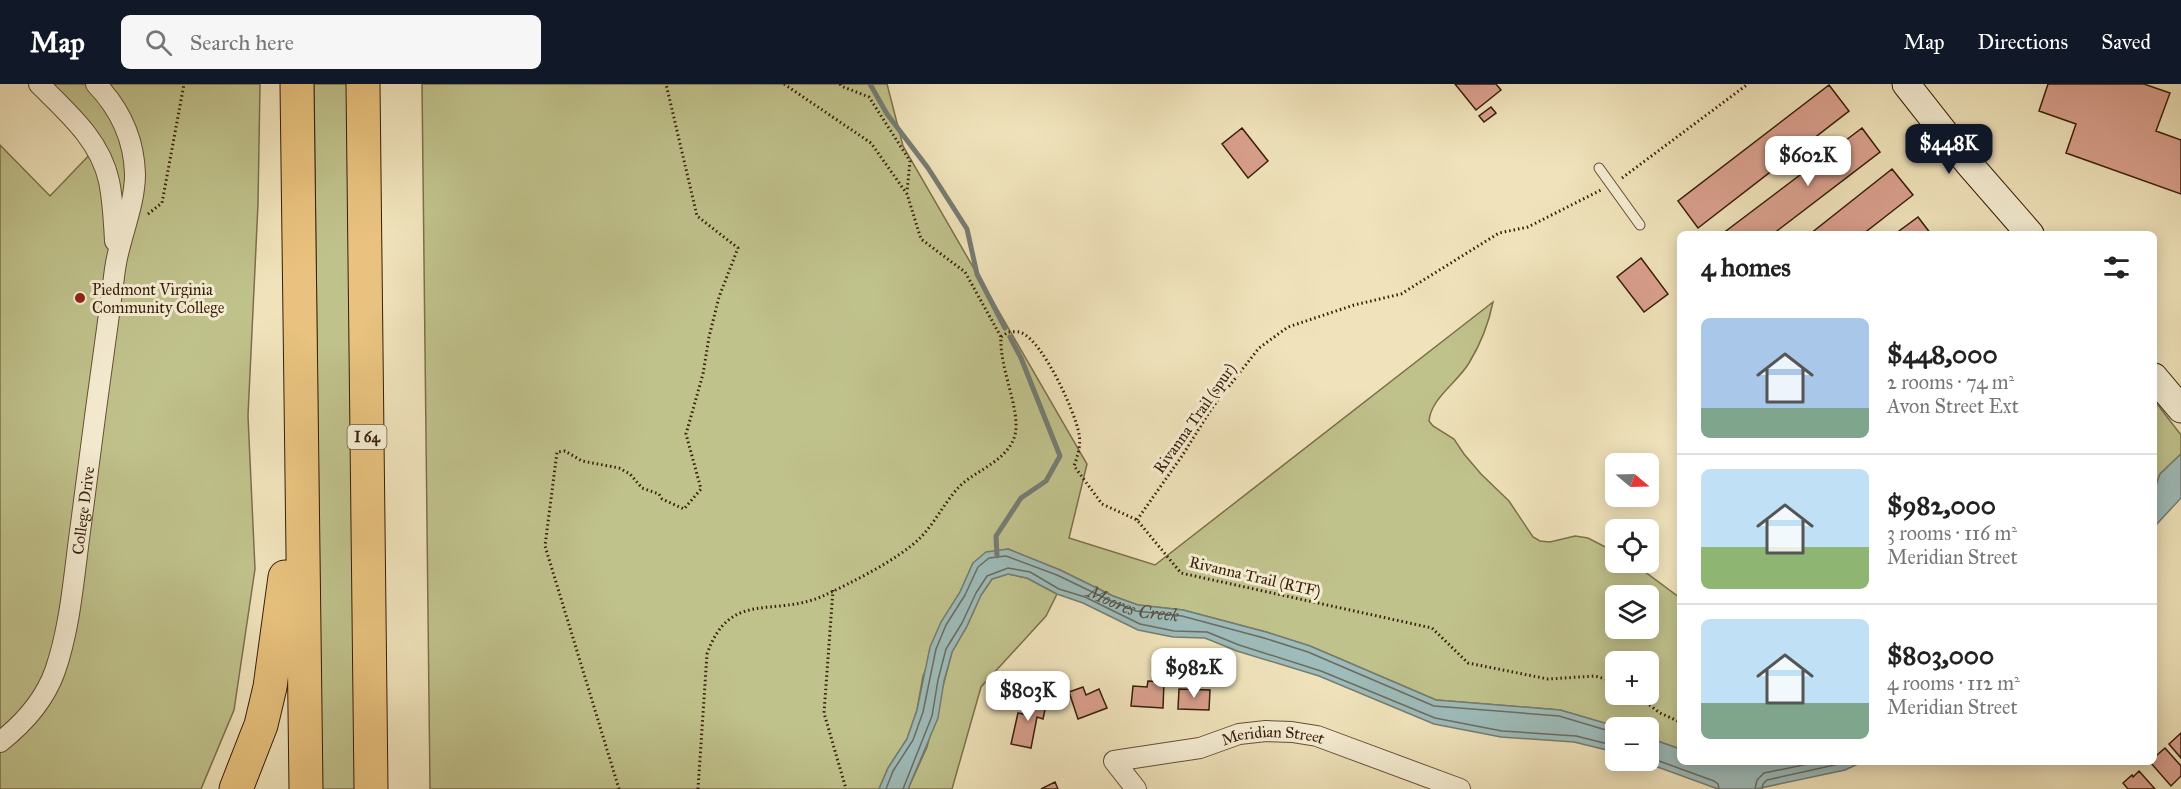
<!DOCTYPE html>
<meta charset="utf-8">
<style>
:root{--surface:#fff;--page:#f6f6f6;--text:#222;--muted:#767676;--line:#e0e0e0;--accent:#111827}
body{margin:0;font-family:"IM FELL Great Primer",serif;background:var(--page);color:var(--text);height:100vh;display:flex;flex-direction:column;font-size:22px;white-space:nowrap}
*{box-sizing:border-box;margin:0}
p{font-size:20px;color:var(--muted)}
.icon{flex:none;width:33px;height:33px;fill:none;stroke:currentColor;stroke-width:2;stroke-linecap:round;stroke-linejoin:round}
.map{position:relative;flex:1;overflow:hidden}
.panel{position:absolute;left:1677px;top:147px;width:480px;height:534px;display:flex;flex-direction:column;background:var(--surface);border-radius:9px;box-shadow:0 3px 15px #0003}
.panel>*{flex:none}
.needle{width:39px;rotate:109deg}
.controls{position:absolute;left:1605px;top:369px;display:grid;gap:12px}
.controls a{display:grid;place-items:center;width:54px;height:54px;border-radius:9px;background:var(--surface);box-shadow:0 3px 15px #0003;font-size:30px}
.price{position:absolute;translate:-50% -51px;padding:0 14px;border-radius:12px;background:#fff;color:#222;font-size:20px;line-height:39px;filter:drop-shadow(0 2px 3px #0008)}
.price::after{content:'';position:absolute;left:50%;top:36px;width:18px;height:14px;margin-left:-9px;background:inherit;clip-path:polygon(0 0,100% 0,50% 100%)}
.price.on{background:var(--accent);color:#fff}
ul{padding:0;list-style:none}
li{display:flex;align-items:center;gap:18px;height:150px;padding:0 24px}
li+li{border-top:2px solid var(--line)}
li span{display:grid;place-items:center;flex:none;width:168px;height:120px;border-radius:9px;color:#555}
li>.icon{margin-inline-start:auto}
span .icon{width:72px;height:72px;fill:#fffc;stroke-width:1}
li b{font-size:26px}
h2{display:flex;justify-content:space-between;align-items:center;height:72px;padding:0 24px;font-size:26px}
header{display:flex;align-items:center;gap:36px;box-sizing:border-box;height:84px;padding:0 30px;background:var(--accent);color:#fff}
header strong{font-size:28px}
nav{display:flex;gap:33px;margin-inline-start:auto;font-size:21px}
.search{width:420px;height:54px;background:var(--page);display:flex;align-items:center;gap:15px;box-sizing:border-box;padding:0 21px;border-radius:9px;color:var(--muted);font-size:22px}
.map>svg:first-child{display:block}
</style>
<header>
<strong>Map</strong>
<div class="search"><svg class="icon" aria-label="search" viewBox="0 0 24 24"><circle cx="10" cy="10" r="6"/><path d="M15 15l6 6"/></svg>Search here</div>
<nav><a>Map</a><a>Directions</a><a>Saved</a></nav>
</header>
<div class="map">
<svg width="2181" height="705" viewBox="0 0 2181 705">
<rect width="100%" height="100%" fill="#f0e3bb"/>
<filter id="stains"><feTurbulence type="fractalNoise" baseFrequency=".00333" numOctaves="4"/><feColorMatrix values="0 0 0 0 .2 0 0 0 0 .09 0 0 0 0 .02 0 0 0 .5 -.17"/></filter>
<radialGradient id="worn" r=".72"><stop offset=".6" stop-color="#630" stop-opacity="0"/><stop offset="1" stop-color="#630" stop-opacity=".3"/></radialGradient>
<!-- green -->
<path fill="#c0c28c" stroke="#7c704a" stroke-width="1.5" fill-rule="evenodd" d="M39,0H260L258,120L248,332L255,485L234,626L201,705H0V61L50,112L96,64Z
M314,0H356L364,705H322Z
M422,0H887L903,62L1087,380L1069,454L1155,481L1493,218C1489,238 1480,261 1469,279C1457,299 1431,314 1429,337L1433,342L1454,355L1464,370L1481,390L1509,417L1533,453L1540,457L1550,458L1575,452L1588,454L1615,468L1616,478L1633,479L1680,514V665L1649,654L1648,644L1618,643L1560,626L1436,616L1310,562L1266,548L1183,526L1138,521L1113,512L1060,486L1008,465L973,479L923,592L917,626L907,655L888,684L879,705H430ZM1616,512H1648V544H1616ZM1616,578H1648V610H1616Z
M2154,316L2181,351V370L2160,390L2154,407Z
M1008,490L1027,494L1057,510L1046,532L981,603L952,705H908L927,663L952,568L967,542L981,511L992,495Z"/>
<!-- water -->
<path fill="#9ebcba" stroke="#757c73" stroke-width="1.5" d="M2181,370V414L2154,443V407L2160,390Z
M1008,465L1060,486L1113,512L1138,521L1183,526L1266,548L1310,562L1436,616L1560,626L1618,643L1616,644L1615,668L1574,658L1501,653L1434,640L1319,592L1237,567L1205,554L1173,553L1138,546L1083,519L1057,510L1027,494L1008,490L992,495L981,511L967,542L952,568L944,597L938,634L908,705H879L888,684L907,655L917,626L930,563L941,538L960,508L973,479L986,468Z
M1649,654L1680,665V678H1862L1845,686L1756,705H1718L1641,677L1648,676Z"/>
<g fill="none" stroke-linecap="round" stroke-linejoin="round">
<!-- shore -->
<g stroke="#6b6c61" stroke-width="1.5">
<path d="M1648,673L1714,697L1718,700L1719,705"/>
<path id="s1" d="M886,705L893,687L913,656L923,628L936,565L946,541L965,511L978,483L989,474L1006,472L1057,491L1111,517L1136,527L1182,532L1264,554L1308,568L1434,622L1559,632L1616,649"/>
<path d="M903,705L932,632L938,596L946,565L962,539L976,509L987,492L1008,484L1030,488L1059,505L1085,513L1140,540L1174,547L1207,548L1239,561L1321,587L1435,634L1502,647L1576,652L1616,662"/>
<path d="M1755,705L1757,696L1764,689L1818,678"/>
<path d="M1762,705L1763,700L1767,696L1848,678"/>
</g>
<!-- stream -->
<path stroke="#757c73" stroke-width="5" d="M870,0L887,30L928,84L967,145L977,190L1005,244
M997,472L996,452L1021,414L1046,397L1060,372L1021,274L1010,253"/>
</g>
<!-- building -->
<path fill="#daa08e" stroke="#381d08" stroke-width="1.5" d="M1455,0H1496L1501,6L1476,26Z
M2048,0H2144L2170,9L2156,47L2181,56V110L2066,69L2076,40L2039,27Z
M1829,1L1849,27L1698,144L1678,117Z
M1491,23L1496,29L1484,38L1479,32Z
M1242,44L1268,77L1248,94L1222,60Z
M1862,44L1880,68L1773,150H1722Z
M1892,85L1913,111L1863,150H1810Z
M1918,133L1931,150H1895Z
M1641,174L1668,210L1644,228L1617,193Z
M1148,597L1164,598L1163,624L1131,622L1133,602L1147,603Z
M1083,603L1086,611L1099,605L1107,624L1078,635L1069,608Z
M1179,605L1210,606L1209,626L1178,625Z
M1027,612L1047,616L1043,635L1037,633L1031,664L1011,660L1018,629L1023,630Z
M2181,649V674L2169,660Z
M2165,664L2181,682V692L2171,702L2150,678H2154V667L2157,671Z
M2139,687L2155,705H2128L2123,699L2132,691L2133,693Z
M1055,698L1058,705H1041Z"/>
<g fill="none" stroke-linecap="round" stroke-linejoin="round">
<defs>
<path id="service" d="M1599,84L1640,141"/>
<g id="minor">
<path d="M39,0C68,29 100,56 109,97C113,117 114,137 115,157"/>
<path id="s2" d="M0,658C23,640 45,615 55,587C71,541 74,489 81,440C91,360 102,281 113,201C114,192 115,183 117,174C123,146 135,118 135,90C134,55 120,25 96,0"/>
<path id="s3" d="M1136,705L1114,677L1200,664L1239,650L1266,647L1292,648L1317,652L1460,705"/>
</g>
<path id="secondary" d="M1906,0L1969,80L2030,150
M2154,293L2181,325"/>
<path id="motorway" d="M297,0L306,705
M363,0L371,705
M236,705L261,641L270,603L285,493"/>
</defs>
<!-- service casing -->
<use href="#service" stroke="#664e35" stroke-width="11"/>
<!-- minor casing -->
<use href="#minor" stroke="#664e35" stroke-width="22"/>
<!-- secondary casing -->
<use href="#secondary" stroke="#381d08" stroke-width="29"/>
<!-- motorway casing -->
<use href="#motorway" stroke="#381d08" stroke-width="35"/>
<!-- path -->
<path stroke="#381d08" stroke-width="3" stroke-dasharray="1.5 3" stroke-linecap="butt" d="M784,0L871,59L907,110L921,155L965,188L1001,253
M840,0L841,2L869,13L910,77L907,108
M1622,94L1748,0
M148,130L162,119L184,0
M1137,436L1182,372L1212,324L1259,264L1288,243L1354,221L1401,210L1499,149L1528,143L1601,106
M833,506L824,629L846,705
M1635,610L1660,629L1680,638
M619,705L545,462L557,368L565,367L582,377L619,384L630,390L642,404L659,410L662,415L684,425L701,405L686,350L703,290L709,253L719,213L738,164L697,132L666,0
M698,705L707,570C730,505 773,534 823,512C851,499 899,475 920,454C936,438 946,415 962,400C979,385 1008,376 1015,351C1021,326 999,284 1001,253L1008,248C1012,248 1018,247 1022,249C1043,258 1075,327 1079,350C1081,361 1078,371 1074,382L1102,420L1137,436L1181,489L1432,544L1468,579L1548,595L1595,592L1616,598"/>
<!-- service -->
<use href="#service" stroke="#f5edd3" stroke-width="9"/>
<!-- minor -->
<use href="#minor" stroke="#f5edd3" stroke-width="20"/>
<!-- secondary -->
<use href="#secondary" stroke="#f5edd3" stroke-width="27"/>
<!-- motorway -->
<use href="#motorway" stroke="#e8c27e" stroke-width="33"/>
</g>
<!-- markers -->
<circle fill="#8f2418" stroke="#f5edd3" stroke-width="2" cx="80" cy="214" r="6"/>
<g text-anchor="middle" stroke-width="6" stroke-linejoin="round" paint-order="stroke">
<!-- shield labels -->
<rect fill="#f5edd3" stroke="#715b45" stroke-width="1.5" x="347.5" y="341" width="39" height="24" rx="4.5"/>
<g font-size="15" font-weight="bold" fill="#381d08">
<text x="367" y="358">I 64</text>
</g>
<!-- poi labels -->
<g font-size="16" fill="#381d08" stroke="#f5edd3" text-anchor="start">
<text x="92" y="211">Piedmont Virginia<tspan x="92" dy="18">Community College</tspan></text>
</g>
<!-- street labels -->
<g font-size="16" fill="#381d08" stroke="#f5edd3">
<text transform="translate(1194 334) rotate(-55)" y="6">Rivanna Trail (spur)</text>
<text dy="6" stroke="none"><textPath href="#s2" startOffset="254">College Drive</textPath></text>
<text transform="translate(1255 492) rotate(13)" y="6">Rivanna Trail (RTF)</text>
<text dy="6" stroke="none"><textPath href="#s3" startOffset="198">Meridian Street</textPath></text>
</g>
<!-- water labels -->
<g font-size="18" font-style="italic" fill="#574d3d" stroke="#f5edd3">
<text dy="6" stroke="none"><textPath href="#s1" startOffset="411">Moores Creek</textPath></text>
</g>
</g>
<rect width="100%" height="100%" filter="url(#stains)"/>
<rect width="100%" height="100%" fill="url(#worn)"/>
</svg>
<div class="controls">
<a><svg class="needle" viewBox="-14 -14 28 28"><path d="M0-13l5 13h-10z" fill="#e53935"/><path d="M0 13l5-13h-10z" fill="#767676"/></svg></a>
<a><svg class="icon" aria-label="locate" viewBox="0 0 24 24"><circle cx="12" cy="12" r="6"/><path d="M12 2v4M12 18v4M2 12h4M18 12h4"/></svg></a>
<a><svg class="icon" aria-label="layers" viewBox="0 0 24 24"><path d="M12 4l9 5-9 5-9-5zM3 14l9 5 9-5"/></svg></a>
<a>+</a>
<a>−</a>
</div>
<b class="price on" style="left:1949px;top:91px">$448K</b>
<b class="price" style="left:1808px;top:103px">$602K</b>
<b class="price" style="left:1194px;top:615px">$982K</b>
<b class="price" style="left:1028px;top:638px">$803K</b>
<section class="panel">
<h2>4 homes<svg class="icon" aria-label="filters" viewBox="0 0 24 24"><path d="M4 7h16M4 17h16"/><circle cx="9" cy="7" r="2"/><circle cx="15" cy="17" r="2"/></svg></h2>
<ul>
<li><span style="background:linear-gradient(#a9c7e8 75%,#7fa58c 0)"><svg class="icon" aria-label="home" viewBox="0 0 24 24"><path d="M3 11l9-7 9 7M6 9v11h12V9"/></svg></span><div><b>$448,000</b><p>2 rooms · 74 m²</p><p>Avon Street Ext</p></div></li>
<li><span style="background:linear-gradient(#bfe0f5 65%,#8fb573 0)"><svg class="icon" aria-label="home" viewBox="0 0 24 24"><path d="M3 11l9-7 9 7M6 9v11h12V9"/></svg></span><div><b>$982,000</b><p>3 rooms · 116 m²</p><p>Meridian Street</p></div></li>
<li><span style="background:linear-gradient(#bfe0f5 70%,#7fa58c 0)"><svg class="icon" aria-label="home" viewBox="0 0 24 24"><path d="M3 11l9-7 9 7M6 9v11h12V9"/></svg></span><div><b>$803,000</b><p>4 rooms · 112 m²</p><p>Meridian Street</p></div></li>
</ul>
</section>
</div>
